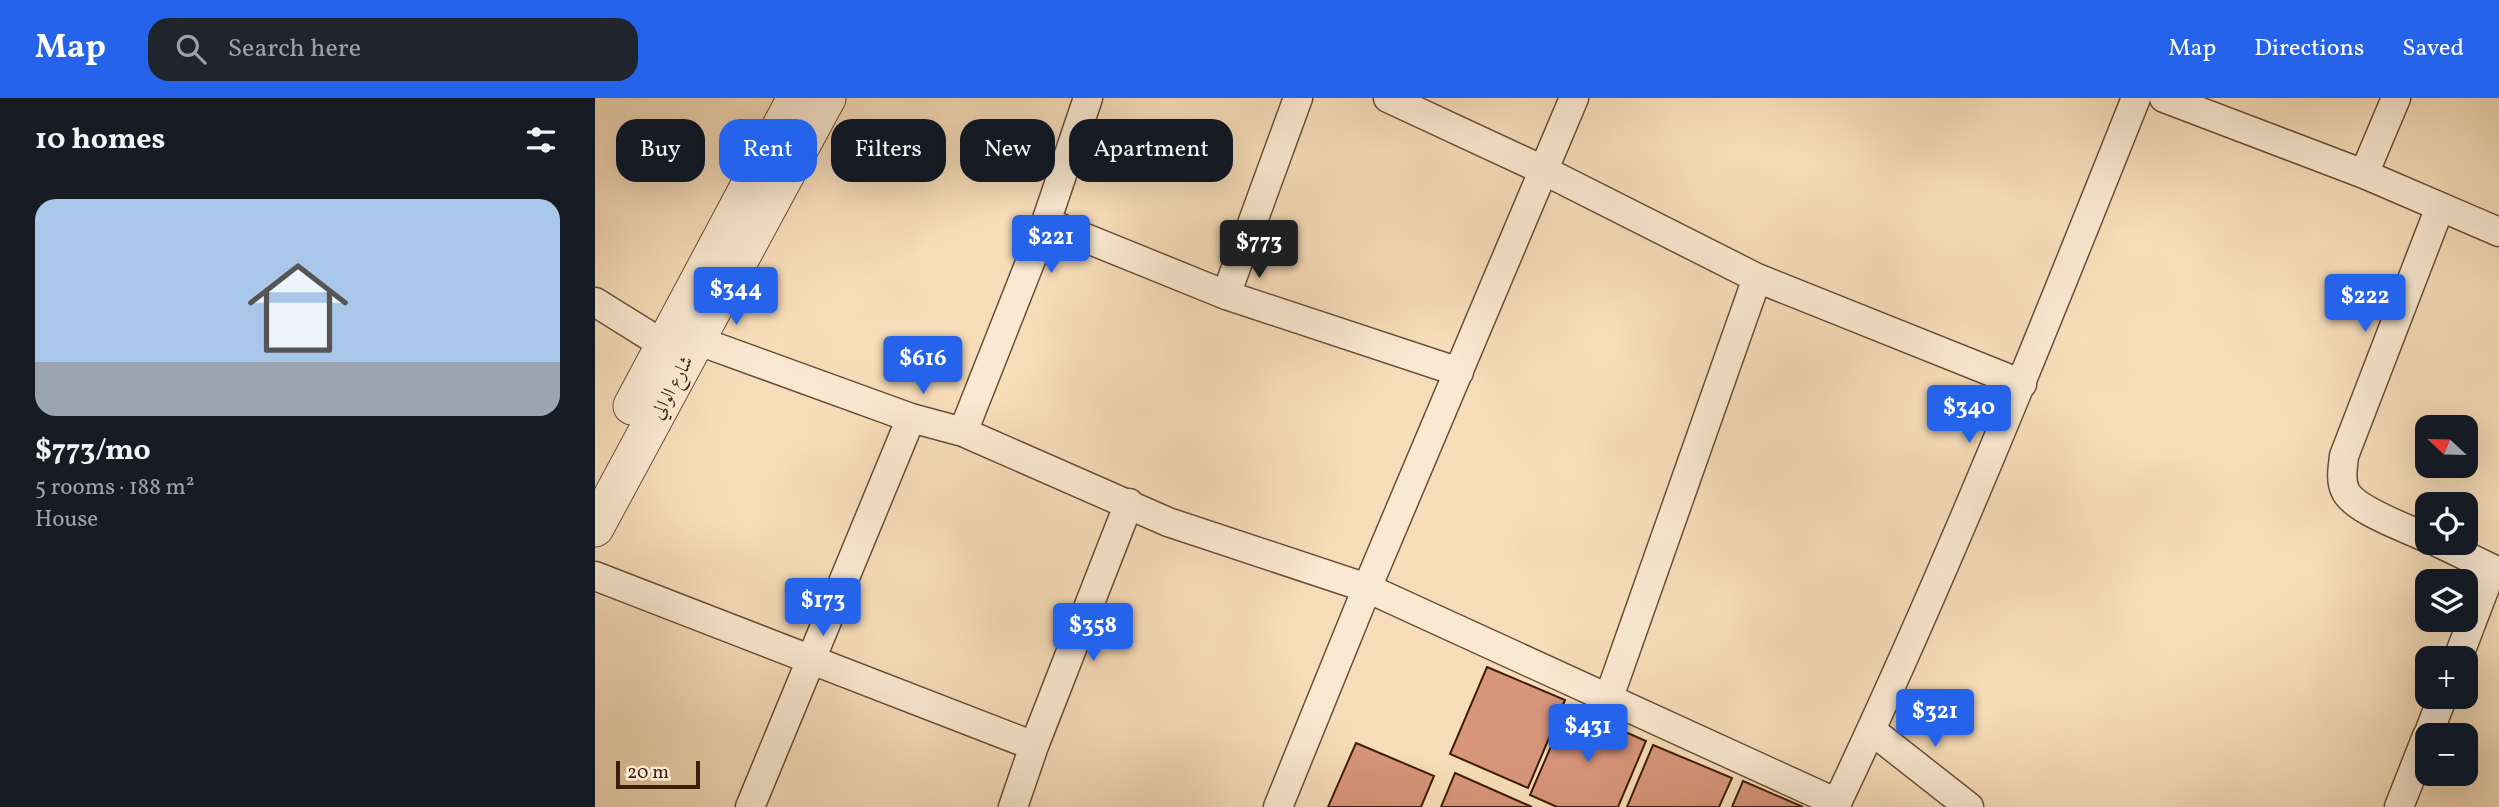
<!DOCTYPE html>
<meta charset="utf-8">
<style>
:root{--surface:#171b24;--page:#20242c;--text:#f1f3f6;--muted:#9ea1a6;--accent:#2563eb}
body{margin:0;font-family:Vollkorn,Amiri,serif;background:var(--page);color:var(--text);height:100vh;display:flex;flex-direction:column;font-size:26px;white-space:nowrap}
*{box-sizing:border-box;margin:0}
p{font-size:23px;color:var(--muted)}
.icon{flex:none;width:38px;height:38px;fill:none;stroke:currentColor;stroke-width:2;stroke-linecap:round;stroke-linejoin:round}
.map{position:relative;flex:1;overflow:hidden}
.sheet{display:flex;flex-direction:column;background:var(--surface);width:595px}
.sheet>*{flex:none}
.guide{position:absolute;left:21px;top:21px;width:665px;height:63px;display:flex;gap:14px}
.needle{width:46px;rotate:292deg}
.buttons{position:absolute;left:1820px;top:317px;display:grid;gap:14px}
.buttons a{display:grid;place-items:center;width:63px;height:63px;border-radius:14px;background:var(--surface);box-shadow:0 7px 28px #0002;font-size:35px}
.scale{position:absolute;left:21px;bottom:18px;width:84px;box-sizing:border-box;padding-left:7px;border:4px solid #3f1d0a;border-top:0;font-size:19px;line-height:24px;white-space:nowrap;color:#3f1d0a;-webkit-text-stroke:5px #fae9d2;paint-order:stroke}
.price{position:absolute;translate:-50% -60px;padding:0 16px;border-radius:7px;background:var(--accent);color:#fff;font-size:23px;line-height:46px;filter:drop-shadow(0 2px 4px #0008)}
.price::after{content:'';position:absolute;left:50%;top:42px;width:21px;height:16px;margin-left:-10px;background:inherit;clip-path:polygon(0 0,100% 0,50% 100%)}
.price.selected{background:#222;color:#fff}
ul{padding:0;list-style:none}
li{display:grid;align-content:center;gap:14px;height:371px;padding:0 35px}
li span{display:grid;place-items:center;height:217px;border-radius:21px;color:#555}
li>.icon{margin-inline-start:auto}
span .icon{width:126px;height:126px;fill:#fffc;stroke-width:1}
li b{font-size:30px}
h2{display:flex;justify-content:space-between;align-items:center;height:84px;padding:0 35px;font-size:30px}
.tag{padding:0 24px;border-radius:21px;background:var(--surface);box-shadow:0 7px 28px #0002;font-size:24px;line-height:63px}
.tag.selected{background:var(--accent);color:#fff}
header{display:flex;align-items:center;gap:42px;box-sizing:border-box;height:98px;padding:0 35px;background:var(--accent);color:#fff}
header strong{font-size:33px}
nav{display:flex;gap:38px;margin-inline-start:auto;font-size:24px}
.search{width:490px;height:63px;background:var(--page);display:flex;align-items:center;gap:18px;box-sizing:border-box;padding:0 24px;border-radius:21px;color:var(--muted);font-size:26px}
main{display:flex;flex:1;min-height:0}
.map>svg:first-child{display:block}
</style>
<header>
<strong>Map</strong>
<div class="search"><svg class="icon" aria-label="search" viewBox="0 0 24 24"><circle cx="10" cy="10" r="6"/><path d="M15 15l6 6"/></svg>Search here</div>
<nav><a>Map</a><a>Directions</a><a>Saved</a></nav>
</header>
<main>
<section class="sheet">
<h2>10 homes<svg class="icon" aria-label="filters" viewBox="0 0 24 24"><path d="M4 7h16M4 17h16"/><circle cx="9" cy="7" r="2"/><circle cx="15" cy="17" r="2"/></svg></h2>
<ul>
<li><span style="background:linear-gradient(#a9c7e8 75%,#9aa5b1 0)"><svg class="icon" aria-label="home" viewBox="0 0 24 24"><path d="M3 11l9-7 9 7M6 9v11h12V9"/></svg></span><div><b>$773/mo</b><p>5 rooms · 188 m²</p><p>House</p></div></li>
</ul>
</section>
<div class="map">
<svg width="1904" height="709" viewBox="0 0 1904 709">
<rect width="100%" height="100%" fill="#f7ddb9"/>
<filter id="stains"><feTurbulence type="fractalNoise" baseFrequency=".00286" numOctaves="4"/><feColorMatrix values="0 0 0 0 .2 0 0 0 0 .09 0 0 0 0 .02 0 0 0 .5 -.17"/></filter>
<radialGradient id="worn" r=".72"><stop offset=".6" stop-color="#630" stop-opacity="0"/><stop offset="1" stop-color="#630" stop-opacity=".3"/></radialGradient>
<!-- building -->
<path fill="#d7957a" stroke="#3f1d0a" stroke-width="2" d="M892,569L970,602L933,690L855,656Z
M973,609L1051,643L1023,709H962L935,697Z
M761,645L839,678L826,709H733Z
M1058,647L1137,680L1124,709H1032Z
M860,675L937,709H846Z
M1148,683L1208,709H1137Z"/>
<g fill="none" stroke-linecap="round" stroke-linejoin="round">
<defs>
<path id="minor" d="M793,0L948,72L1162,180L1427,286
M1569,0L1769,76L1904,134
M1769,76L1801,0
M451,124L631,197L864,274
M631,197L703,0
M0,204L69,247
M101,242L316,320L368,334L573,424L772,490L1242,705
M368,334L451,124L493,0
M1832,440C1812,430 1758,412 1750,392C1745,381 1748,369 1749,358L1845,109
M1842,444L1904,474
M0,478L439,648
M1863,560L1897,471
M1013,602L1162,180
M1276,632L1374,709
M1833,637L1848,598
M155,709L316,320
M418,709L439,648L534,405
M683,709L772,490L979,0
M1240,709C1350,477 1446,238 1541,0
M1804,709L1832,638"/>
<path id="tertiary" d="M37,308L201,0
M0,430L232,0"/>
</defs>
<!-- minor casing -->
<use href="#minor" stroke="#6d4d36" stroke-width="31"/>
<!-- tertiary casing -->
<use href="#tertiary" stroke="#6d4d36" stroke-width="39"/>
<!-- minor -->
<use href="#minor" stroke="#fae9d2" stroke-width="28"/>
<!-- tertiary -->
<use href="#tertiary" stroke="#fae9d2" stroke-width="37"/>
</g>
<g text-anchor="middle" stroke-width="5" stroke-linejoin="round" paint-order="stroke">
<!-- street labels -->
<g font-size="19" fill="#3f1d0a" stroke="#fae9d2">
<text transform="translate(76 289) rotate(-62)" y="7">شارع الوالي</text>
</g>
</g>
<rect width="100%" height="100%" filter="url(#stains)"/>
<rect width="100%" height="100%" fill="url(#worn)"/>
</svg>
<div class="buttons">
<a><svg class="needle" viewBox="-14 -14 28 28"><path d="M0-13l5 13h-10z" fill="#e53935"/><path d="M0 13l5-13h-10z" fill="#9ea1a6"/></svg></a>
<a><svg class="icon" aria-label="locate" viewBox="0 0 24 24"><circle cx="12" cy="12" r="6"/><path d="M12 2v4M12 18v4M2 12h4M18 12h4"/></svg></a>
<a><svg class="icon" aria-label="layers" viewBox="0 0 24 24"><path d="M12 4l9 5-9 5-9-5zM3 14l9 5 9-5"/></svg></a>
<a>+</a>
<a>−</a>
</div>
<div class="scale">20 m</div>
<b class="price" style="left:456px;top:177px">$221</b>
<b class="price selected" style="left:664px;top:182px">$773</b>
<b class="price" style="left:141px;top:229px">$344</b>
<b class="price" style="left:1770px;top:236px">$222</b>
<b class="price" style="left:328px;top:298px">$616</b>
<b class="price" style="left:1374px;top:347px">$340</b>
<b class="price" style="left:228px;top:540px">$173</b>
<b class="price" style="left:498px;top:565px">$358</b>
<b class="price" style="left:1340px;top:651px">$321</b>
<b class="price" style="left:993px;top:666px">$431</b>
<div class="guide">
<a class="tag">Buy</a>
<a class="tag selected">Rent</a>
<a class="tag">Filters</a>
<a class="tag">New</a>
<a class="tag">Apartment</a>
</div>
</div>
</main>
